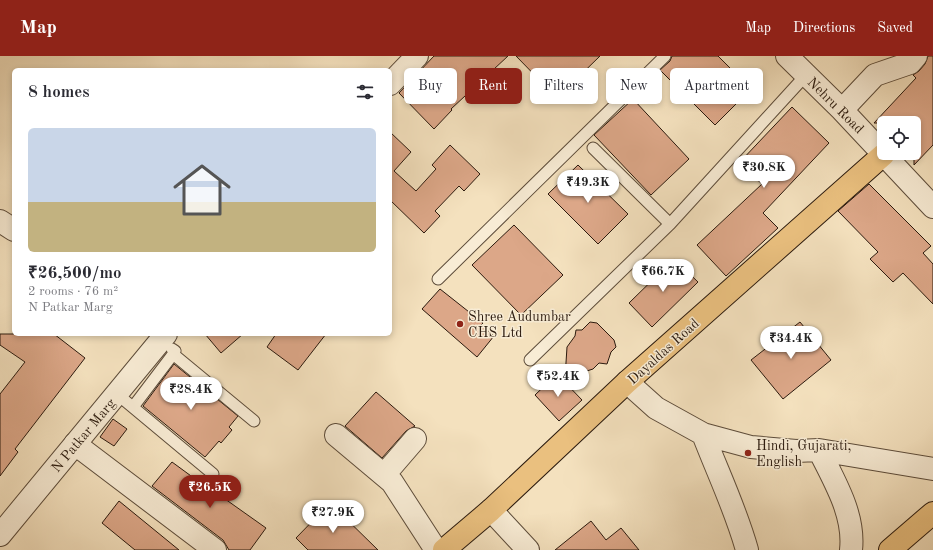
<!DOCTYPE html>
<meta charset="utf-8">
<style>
:root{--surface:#fff;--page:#f2f2f3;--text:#2b2b33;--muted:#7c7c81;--line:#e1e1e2;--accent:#8f2418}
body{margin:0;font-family:"Old Standard TT",serif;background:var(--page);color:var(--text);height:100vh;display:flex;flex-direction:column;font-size:15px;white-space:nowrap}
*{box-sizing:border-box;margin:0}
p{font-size:13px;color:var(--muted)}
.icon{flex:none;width:22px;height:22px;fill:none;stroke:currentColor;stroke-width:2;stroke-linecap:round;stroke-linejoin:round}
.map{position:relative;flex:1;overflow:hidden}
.side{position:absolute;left:12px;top:12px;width:380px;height:268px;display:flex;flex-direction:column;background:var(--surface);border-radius:6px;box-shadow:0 2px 6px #0003}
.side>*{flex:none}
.top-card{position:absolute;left:404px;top:12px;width:380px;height:36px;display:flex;gap:8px}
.tools{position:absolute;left:877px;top:60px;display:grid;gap:8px}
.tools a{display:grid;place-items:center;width:44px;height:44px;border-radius:6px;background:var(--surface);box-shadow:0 2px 6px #0003;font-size:20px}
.price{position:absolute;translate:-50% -34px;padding:0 9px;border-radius:14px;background:#fff;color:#222;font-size:13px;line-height:26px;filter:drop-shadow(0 1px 2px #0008)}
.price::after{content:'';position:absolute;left:50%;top:24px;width:12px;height:9px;margin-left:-6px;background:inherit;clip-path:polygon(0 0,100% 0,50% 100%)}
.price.current{background:var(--accent);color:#fff}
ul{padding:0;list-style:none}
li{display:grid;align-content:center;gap:8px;height:212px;padding:0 16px}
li+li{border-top:1px solid var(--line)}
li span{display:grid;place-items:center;height:124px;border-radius:6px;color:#555}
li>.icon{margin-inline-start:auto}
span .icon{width:72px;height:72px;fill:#fffc;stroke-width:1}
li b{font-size:17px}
h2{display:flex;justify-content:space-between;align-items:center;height:48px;padding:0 16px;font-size:17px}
.tag{padding:0 14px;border-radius:6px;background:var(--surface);box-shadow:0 2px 6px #0003;font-size:14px;line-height:36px}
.tag.current{background:var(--accent);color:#fff}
header{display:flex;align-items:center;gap:24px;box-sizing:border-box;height:56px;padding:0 20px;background:var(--accent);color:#fff}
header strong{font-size:19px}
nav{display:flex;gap:22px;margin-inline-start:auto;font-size:14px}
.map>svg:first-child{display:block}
</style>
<header>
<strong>Map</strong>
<nav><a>Map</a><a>Directions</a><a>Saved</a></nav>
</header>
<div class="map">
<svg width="933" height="494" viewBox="0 0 933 494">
<rect width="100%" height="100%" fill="#f4e1be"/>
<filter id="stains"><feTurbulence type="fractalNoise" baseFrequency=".005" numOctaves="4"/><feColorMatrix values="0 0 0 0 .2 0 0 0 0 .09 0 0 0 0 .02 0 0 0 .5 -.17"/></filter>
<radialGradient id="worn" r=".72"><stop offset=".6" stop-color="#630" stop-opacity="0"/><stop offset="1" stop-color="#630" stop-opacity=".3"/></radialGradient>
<!-- building -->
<path fill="#dca788" stroke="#2b1a0e" d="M434,0H508L451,53L452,54L434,73L399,37Z
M516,0H600L557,42Z
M672,0H718L751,33L715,69L660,14L670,5Z
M928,0H933V89L914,109V67H874L916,22L913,19L919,15L925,8Z
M633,43L689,103L651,139L594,79Z
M792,51L829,87L763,157L778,172L726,220L697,189L762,128L739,107Z
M390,76L411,96L394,115L416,135L436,113L432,109L450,89L480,118L464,135L459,130L435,155L440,160L424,177L390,144Z
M578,109L628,158L598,188L548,138Z
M869,128L931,190L923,197L933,208V248L903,217L893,226L870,203L878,196L838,155Z
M514,169L563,219L521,259L472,209Z
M674,203L698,226L652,271L629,247Z
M440,233L483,267L481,269L494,280L477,301L422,253Z
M590,266L597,267L614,284L616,291L611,296L607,308L599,307L593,313L565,322L567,291L575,280L576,274H582Z
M800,266L831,304L783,343L751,304Z
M0,278H54L85,302L15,393L18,396L0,420V338L25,306L0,289Z
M205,278H243L221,297Z
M276,278H326L298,314L267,291Z
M174,308L238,360L229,371L232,374L221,387L219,385L205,401L143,350Z
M557,318L582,344L559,365L535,339Z
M376,336L415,370L406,375L382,402L345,370Z
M113,363L127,373L114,390L100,381Z
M172,406L217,439L218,438L266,472L250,494H229L223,484L152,430Z
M119,445L179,494H135L102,467Z
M330,447L378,494H308L296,482Z
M591,465L606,484L621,472L639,494H555Z"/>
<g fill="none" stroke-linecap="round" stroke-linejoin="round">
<defs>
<path id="service" d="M593,92L670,168
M438,223L665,0
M173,298L254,365
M530,304L670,168L806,19
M117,338L213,418
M133,351L174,297L175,295L172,293"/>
<path id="minor" d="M0,165L14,174
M627,326L656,352L703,378L751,391L796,395L819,394L933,413
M703,378C718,417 736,454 747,494
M336,379L392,426L436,494
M75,388L215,494
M819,394C834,425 855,458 851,494
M384,419L415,383
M491,454L528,494"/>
<path id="tertiary" d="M787,0L842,54L933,151
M390,28L417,0
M842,54L875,19L910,7L916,0
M0,479L166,278"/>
<path id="primary" d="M444,494L491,454L627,326L883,99
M890,494L933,457"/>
</defs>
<!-- service casing -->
<use href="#service" stroke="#5d4c3a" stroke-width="13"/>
<!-- minor casing -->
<use href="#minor" stroke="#5d4c3a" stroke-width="24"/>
<!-- tertiary casing -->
<use href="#tertiary" stroke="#5d4c3a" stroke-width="24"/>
<!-- primary casing -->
<use href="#primary" stroke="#2b1a0e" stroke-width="24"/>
<!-- service -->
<use href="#service" stroke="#f8ecd5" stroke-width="11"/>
<!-- minor -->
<use href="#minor" stroke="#f8ecd5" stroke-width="22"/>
<!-- tertiary -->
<use href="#tertiary" stroke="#f8ecd5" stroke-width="22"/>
<!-- primary -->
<use href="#primary" stroke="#eac07f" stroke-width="22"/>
</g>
<!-- markers -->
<g fill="#8f2418" stroke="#f8ecd5" stroke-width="1.5">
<circle cx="460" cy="268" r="4"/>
<circle cx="748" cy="397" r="4"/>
</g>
<g text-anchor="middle" stroke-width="3" stroke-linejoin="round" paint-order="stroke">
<!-- street labels -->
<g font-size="14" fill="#2b1a0e" stroke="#f8ecd5">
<text transform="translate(836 49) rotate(45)" y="5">Nehru Road</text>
<text transform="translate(663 295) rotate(-42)" y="5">Dayaldas Road</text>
<text transform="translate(83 379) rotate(-50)" y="5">N Patkar Marg</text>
</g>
<!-- poi labels -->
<g font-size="14" fill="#2b1a0e" stroke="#f8ecd5" text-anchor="start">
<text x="468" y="265">Shree Audumbar<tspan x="468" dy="16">CHS Ltd</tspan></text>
<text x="756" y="394">Hindi, Gujarati,<tspan x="756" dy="16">English</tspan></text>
</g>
</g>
<rect width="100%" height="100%" filter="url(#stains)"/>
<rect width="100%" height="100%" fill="url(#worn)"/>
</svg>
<div class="tools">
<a><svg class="icon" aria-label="locate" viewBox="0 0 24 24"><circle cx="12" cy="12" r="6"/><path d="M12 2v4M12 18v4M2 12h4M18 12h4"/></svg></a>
</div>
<b class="price" style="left:764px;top:133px">₹30.8K</b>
<b class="price" style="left:588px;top:148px">₹49.3K</b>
<b class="price" style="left:663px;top:237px">₹66.7K</b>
<b class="price" style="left:791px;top:304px">₹34.4K</b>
<b class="price" style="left:558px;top:342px">₹52.4K</b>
<b class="price" style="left:191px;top:355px">₹28.4K</b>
<b class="price current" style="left:210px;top:453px">₹26.5K</b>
<b class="price" style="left:333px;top:478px">₹27.9K</b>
<div class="top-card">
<a class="tag">Buy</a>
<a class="tag current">Rent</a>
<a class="tag">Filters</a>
<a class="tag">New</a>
<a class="tag">Apartment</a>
</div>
<section class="side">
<h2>8 homes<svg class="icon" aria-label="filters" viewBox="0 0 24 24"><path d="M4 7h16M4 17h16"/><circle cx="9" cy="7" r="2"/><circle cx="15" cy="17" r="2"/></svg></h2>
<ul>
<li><span style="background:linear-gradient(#c9d6e8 60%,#c2b280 0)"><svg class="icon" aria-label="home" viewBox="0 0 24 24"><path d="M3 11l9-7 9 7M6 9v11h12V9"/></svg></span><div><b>₹26,500/mo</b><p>2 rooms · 76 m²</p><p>N Patkar Marg</p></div></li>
</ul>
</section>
</div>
